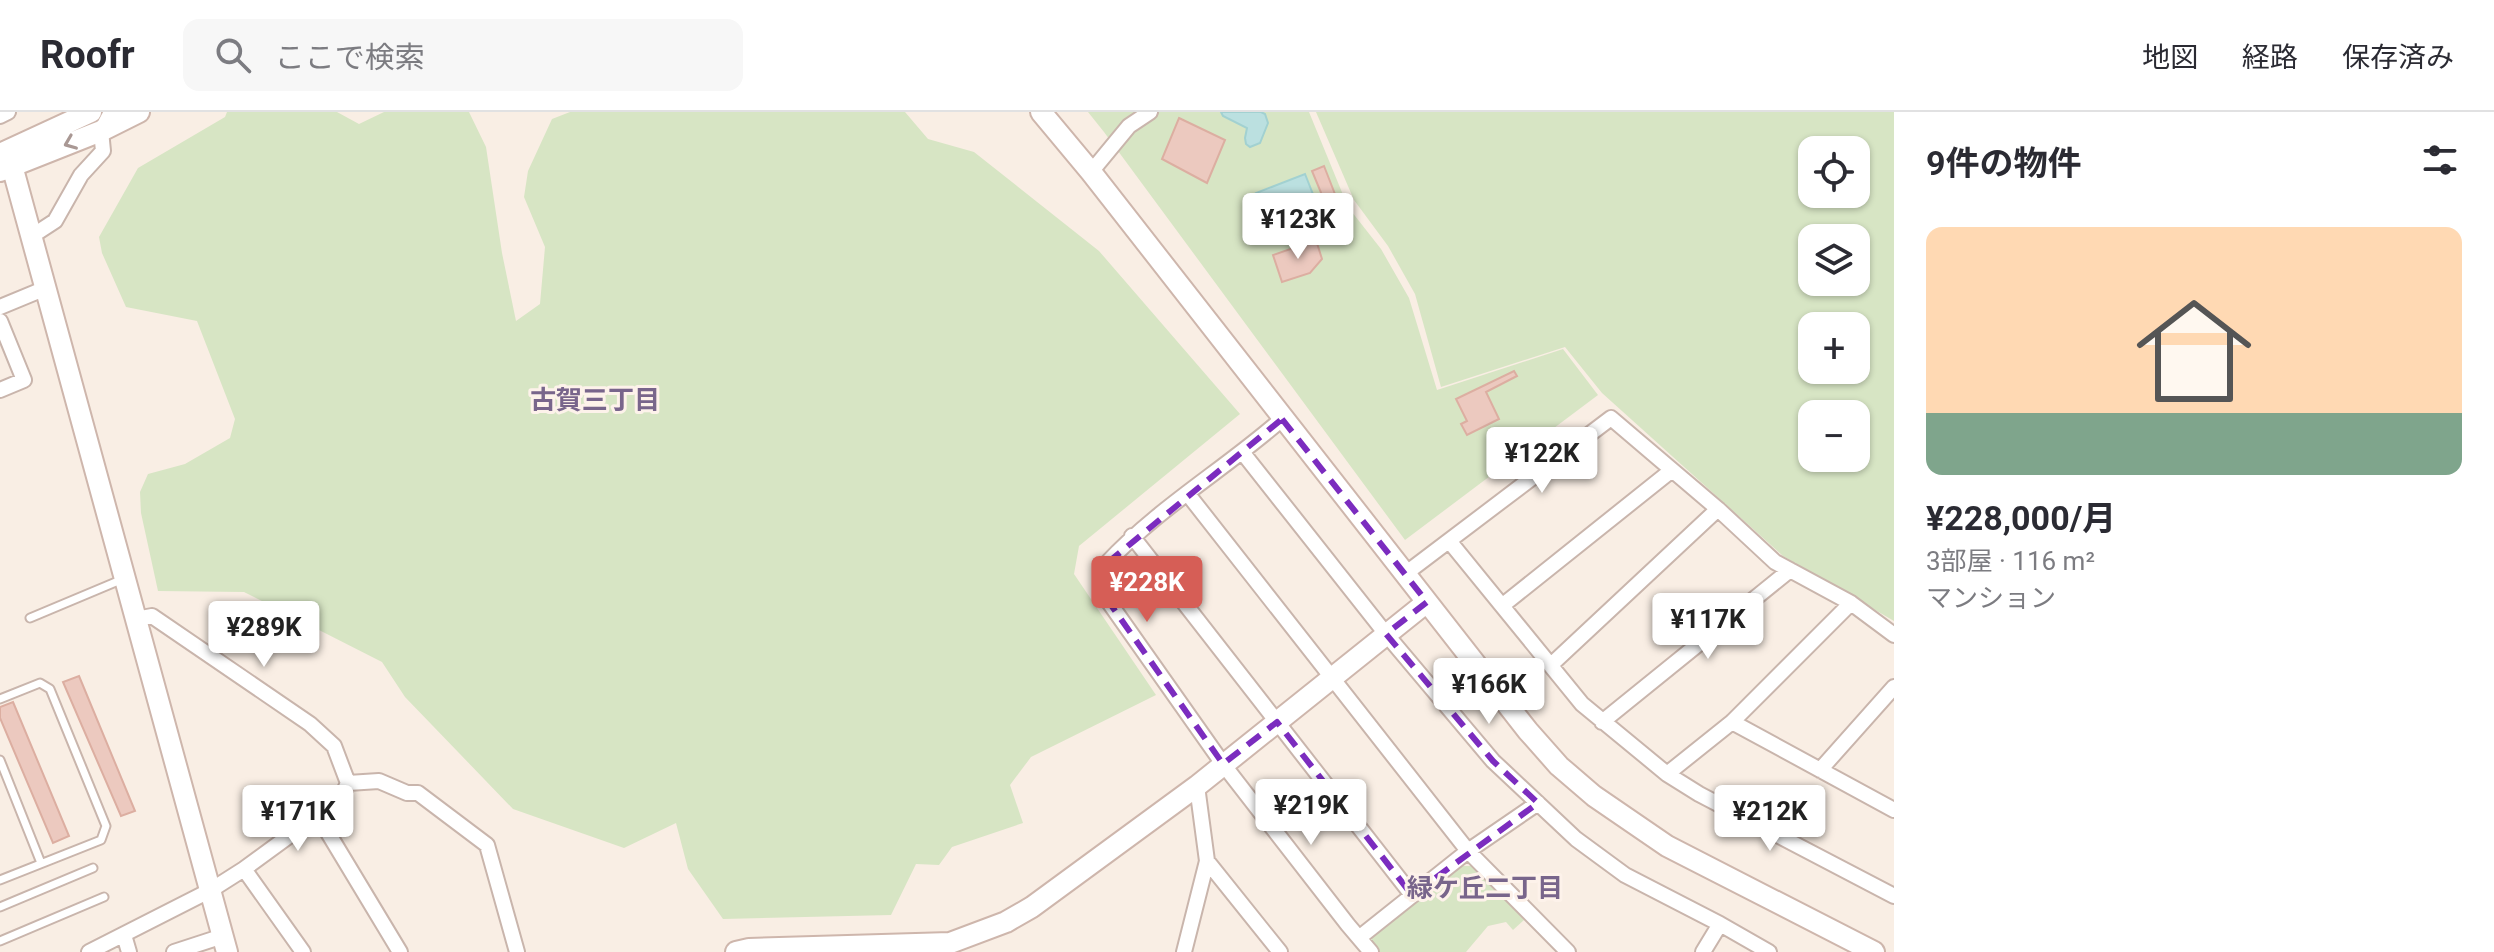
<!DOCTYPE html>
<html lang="ja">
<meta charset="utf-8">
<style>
:root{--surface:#fff;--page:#f7f7f7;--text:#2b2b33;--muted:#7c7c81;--line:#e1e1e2;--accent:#d65e56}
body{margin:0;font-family:Roboto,"Noto Sans JP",sans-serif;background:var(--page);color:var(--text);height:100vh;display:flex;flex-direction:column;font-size:30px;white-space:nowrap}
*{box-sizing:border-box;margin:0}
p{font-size:26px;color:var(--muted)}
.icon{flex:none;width:44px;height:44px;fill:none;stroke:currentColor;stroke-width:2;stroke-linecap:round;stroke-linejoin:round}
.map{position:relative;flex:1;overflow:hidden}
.panel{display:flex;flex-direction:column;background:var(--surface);width:600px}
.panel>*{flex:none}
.tools{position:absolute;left:1798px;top:24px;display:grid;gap:16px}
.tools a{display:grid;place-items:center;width:72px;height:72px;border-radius:16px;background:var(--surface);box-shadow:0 2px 6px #0004;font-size:40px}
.price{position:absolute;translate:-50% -68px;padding:0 18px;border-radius:8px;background:#fff;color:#222;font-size:26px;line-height:52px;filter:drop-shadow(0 2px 4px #0008)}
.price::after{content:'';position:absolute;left:50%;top:48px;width:24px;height:18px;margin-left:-12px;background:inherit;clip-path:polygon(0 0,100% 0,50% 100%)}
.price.on{background:var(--accent);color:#fff}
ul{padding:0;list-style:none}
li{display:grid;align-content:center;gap:16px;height:424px;padding:0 32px}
li span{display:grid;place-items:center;height:248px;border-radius:16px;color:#555}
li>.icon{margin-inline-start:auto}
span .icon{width:144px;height:144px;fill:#fffc;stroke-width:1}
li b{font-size:34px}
h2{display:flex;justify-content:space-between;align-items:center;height:96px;padding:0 32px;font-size:34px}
header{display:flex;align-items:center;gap:48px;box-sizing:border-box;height:112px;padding:0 40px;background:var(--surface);border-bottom:2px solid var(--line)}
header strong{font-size:38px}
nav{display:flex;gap:44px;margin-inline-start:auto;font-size:28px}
.search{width:560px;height:72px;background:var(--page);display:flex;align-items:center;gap:20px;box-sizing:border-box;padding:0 28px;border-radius:16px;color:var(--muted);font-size:30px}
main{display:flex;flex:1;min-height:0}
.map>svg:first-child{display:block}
</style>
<header>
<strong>Roofr</strong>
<div class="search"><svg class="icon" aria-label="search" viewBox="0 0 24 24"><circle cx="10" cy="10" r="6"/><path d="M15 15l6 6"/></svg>ここで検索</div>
<nav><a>地図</a><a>経路</a><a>保存済み</a></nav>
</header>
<main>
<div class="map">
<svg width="1894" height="840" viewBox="0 0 1894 840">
<rect width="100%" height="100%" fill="#f9eee4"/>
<!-- green -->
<path fill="#d7e5c4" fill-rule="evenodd" d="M227,0H337L359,12L384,0H469L486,35L502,141L516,209L540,192L545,135L524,85L528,59L552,7L570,0H905L928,27L974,40L1099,139L1240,302L1079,434L1074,462L1156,583L1031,645L1010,673L1023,711L952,735L939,753L916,752L891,803L723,807L688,757L676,711L624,736L513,697L405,585L382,550L244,480L158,479L141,401L140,380L148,362L185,352L230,326L235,307L197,209L126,195L102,141L99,125L138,56L225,5Z
M1088,0H1309L1348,95L1381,137L1409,186L1437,278L1563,237L1598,283L1405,428L1104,20Z
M1316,0H1894V509L1783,444L1602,281L1565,235L1441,275L1415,182L1388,134L1354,88ZM1812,38H1856V82H1812ZM1812,126H1856V170H1812ZM1812,214H1856V258H1812ZM1812,302H1856V346H1812Z
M1461,754H1474L1524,808L1513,818L1506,810L1488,814L1466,840H1378L1371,832L1372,824Z"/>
<!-- water -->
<path fill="#bbe0e0" stroke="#a2d1d1" stroke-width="2" d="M1221,0H1261L1265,2L1268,11L1260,31L1250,35L1246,32L1245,26L1247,16L1223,4Z
M1305,62L1318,95L1269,115L1256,81Z"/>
<!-- building -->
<path fill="#ecc9bf" stroke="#dcaea1" stroke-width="2" d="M1179,6L1225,28L1207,71L1162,47Z
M1324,54L1340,95L1329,100L1312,59Z
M1316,128L1322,147L1310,161L1282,170L1273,143Z
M1514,259L1517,264L1486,280L1499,307L1467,323L1461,312L1467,309L1456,287Z
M79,564L135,699L121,704L63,570Z
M13,590L69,724L53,731L0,606V595Z"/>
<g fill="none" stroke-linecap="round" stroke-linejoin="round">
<defs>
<path id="lane" d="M30,506L123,467
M0,587L40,571L50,577L106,714L101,728L0,768
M0,648L41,751
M0,795L93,756
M0,829L104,785"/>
<path id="street" d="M0,4L8,0
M1091,60L1129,14L1150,0
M32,124L55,109L81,63L103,39L101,19L111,0
M0,195L46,176
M0,209L24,268L0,278
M1282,307C1225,357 1158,396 1106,452V486L1223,652L1348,813L1371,840
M1243,341L1386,522L1493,649L1576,727L1625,763L1720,812L1703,840
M1187,381L1468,739L1568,840
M1132,424L1412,783
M1450,430L1582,592L1667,662L1699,682L1894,784
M1405,462L1611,306L1718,397L1775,450L1851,491L1894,523
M1503,493L1672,358
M1552,552L1718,397
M1602,610L1790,458
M1732,610L1894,698
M1820,658L1894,575
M1667,662L1732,610L1851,491
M348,671L379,669L407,681H418L487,733L517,840
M318,704L400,840
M1207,749L1280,840
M244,757L303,840
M1720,812L1769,840
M124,823L129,840
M1360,825L1468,739L1538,691
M89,840L211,778L244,757L341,686L348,671L334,634L310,612L152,504L136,507
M174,840L223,824
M1184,840L1207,749L1197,674"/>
<path id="secondary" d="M1041,0L1091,60L1528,619L1559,654L1594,684L1667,734L1874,840
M8,39L227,840
M0,42L91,0
M0,59L101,19L139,0
M736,840L749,837L950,831L1006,810L1032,795L1197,674L1427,490"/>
</defs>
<!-- lane casing -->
<use href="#lane" stroke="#c9b5ac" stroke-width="11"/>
<!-- street casing -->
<use href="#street" stroke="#c9b5ac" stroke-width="18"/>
<!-- secondary casing -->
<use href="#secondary" stroke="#ceb6ac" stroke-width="24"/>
<!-- lane -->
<use href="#lane" stroke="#fff" stroke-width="7"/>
<!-- street -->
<use href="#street" stroke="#fff" stroke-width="14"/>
<!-- secondary -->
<use href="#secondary" stroke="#fff" stroke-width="20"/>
</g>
<!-- one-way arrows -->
<defs><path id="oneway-chevron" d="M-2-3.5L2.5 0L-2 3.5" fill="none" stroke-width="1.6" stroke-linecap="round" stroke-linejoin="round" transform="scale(2)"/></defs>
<use stroke="#a99894" href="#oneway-chevron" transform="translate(70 31) rotate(158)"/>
<!-- marked area -->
<path fill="none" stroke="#7b2cbf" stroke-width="6" stroke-dasharray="16 10" stroke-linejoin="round" d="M1282,307L1427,490L1386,522L1493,649L1538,691L1412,783L1277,610L1223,652L1106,486V452Z"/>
<g text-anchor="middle" stroke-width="6" stroke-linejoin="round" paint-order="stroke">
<!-- neighbourhood labels -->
<g font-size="26" font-weight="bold" fill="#78658b" stroke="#fdf2ea">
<text x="595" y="297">古賀三丁目</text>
<text x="1485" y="785">緑ケ丘二丁目</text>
</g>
</g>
</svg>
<div class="tools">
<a><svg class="icon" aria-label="locate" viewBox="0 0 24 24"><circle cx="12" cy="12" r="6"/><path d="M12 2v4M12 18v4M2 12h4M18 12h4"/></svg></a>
<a><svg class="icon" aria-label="layers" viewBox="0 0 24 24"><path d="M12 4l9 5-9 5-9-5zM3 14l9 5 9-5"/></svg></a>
<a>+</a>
<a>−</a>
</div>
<b class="price" style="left:1298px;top:149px">¥123K</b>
<b class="price" style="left:1542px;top:383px">¥122K</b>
<b class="price on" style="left:1147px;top:512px">¥228K</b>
<b class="price" style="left:1708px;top:549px">¥117K</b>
<b class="price" style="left:264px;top:557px">¥289K</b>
<b class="price" style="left:1489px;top:614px">¥166K</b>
<b class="price" style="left:1311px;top:735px">¥219K</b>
<b class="price" style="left:298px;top:741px">¥171K</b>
<b class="price" style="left:1770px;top:741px">¥212K</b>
</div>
<section class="panel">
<h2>9件の物件<svg class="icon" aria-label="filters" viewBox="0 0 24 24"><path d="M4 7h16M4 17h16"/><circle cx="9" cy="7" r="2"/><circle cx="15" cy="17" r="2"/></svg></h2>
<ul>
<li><span style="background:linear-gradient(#ffd9b3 75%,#7fa58c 0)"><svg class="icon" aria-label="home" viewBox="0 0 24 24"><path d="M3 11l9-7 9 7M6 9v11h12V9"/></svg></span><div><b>¥228,000/月</b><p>3部屋 · 116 m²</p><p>マンション</p></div></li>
</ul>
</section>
</main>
